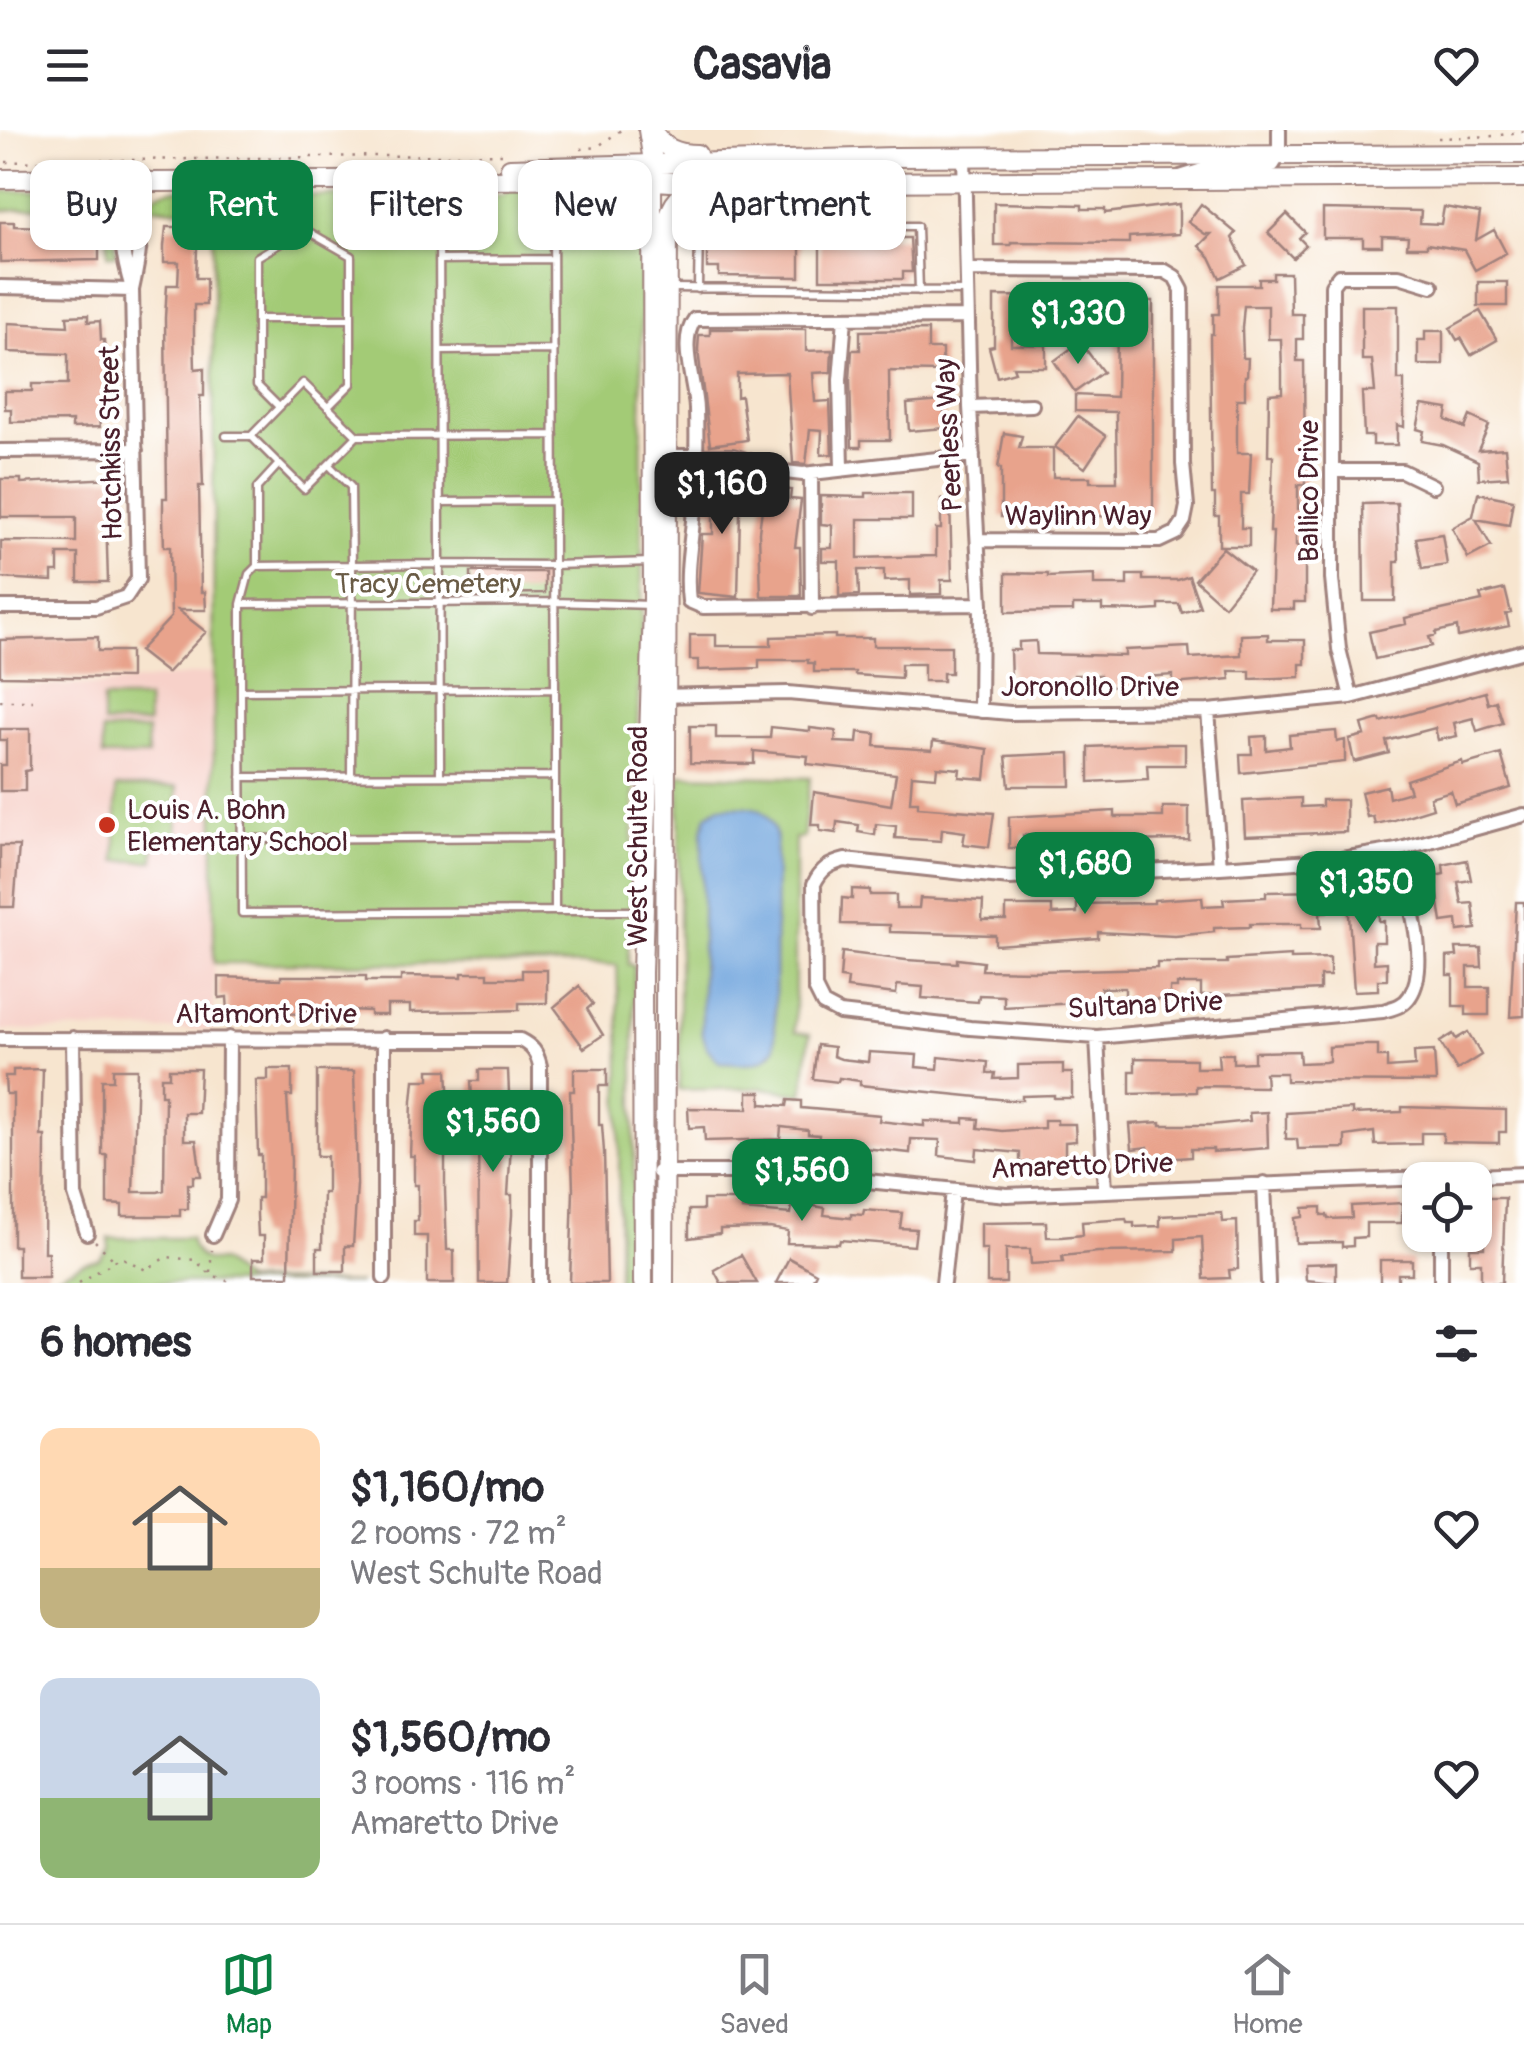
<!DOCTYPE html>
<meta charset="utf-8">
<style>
:root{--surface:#fff;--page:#f2f2f3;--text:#2b2b33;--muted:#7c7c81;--line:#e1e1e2;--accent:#0b8043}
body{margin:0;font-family:Pangolin,sans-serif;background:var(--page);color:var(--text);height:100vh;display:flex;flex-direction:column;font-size:38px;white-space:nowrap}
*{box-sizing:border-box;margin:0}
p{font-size:32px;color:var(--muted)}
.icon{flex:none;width:55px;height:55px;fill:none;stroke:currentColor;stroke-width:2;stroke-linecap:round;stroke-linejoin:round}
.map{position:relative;height:1153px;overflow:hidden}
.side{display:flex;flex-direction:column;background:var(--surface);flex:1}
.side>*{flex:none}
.hud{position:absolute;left:30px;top:30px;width:1000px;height:90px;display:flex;gap:20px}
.buttons{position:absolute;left:1402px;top:1032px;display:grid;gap:20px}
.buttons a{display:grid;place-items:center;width:90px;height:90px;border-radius:20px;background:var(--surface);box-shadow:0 2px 8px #0004;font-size:50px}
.price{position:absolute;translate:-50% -85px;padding:0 22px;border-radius:20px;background:var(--accent);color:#fff;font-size:32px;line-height:65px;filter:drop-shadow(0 2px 5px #0008)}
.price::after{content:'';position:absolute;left:50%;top:60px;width:30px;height:22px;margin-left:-15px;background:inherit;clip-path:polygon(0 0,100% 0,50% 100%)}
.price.on{background:#222;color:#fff}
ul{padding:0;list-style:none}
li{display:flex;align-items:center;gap:30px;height:250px;padding:0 40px}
li span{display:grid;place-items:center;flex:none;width:280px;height:200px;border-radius:20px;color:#555}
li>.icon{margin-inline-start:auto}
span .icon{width:120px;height:120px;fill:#fffc;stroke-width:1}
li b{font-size:42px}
h2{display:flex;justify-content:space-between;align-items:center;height:120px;padding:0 40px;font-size:42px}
.pill{padding:0 35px;border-radius:20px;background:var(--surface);box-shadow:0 2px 8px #0004;font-size:35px;line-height:90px}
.pill.on{background:var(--accent);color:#fff}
header{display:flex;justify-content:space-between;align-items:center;height:130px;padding:0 40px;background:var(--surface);font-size:45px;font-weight:800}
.menu{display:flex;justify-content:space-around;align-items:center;height:140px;border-top:2px solid var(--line);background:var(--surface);font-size:28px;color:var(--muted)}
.menu a{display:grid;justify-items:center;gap:5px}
.menu .on{color:var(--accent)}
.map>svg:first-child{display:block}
</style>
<header><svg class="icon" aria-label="menu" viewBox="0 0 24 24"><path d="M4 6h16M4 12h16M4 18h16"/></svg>Casavia<svg class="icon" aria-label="heart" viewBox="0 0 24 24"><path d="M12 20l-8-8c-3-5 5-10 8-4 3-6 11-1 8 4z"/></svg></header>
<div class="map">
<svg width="1524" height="1153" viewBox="0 0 1524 1153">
<rect width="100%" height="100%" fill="#fff"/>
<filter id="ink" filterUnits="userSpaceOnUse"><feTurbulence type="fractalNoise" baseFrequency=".01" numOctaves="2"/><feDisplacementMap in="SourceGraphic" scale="20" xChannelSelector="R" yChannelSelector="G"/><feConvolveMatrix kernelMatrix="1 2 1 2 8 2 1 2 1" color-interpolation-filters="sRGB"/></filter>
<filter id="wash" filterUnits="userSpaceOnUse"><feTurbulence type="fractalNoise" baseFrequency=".0048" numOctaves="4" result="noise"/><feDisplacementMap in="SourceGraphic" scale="40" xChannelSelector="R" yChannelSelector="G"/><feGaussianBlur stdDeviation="2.25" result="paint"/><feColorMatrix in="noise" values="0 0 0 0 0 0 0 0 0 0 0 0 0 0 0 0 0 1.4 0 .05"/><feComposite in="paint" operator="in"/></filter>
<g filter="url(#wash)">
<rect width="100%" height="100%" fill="#f7e5cf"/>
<!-- built -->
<path fill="#f7d1c9" d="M214,542V900H0V557L104,555Z"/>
<!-- green -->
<path fill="#a3cb76" stroke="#767550" stroke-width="2.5" d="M513,56H576L588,63L639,64L641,70L642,479L628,834L634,836V1153H618L620,928L617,835L214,833L213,82L147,77C155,52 191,60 214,60V66L504,65Z
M97,60L109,64L113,70L116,125H108L107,86L100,78L46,77L0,81V61Z
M103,569H147L148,594H103Z
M147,600L148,626H103L102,601Z
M679,645L810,648L803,708H795V902L810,904L803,964L762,958L679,960Z
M116,657H177V706L154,707V731H116Z
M109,1108H190C193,1125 204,1133 221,1131L245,1151L359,1153H0V1150H49L82,1133L99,1129L108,1118Z"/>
<!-- water -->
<path fill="#71a5dd" stroke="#5e6284" stroke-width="2.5" d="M719,677C750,677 765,671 776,705L775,918C762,938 741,933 719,932L707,918L702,902V702L707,685Z"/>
<g id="blocks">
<!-- building -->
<path fill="#e8a38c" d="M994,73L1082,75V79H1105V83L1179,74V104L1129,107V113L1011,112V115H994Z
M1201,74L1236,103L1232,108L1246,135L1220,148L1210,127L1199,116L1211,104H1205L1188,92Z
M1444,77L1480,83L1476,110L1494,100L1506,123L1475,140L1464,120L1427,114V117H1407L1408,107L1382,106V116H1363V108H1323V79L1421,81L1420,93L1441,94Z
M1287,84L1305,102L1299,108L1306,115L1293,128L1268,103Z
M181,88L198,89L196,148H206V175H194V203L195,239L204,238V266H200L203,356H199L201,462H205L206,480H178L206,502L167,543L139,521L171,487L170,417H164L163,387V368H167L165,188L167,155H178L179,132H164V116L166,97H181Z
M0,92H14V96L77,98V93H99V130L0,132Z
M707,108L800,109V147L719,146V138H707Z
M881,108H910L912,142H903V149H820V113H881Z
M1273,143H1290L1291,184H1303V209H1297V231H1304L1305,355H1298V379H1305V395H1296V416H1305V472H1294V479H1270L1273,402H1270L1273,326H1268L1269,264L1282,263V242L1281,209H1268V176H1244L1242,198L1243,228H1248L1247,246H1245V269H1237V323H1251L1249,364H1241V398H1249V416H1219V386H1215V364H1212L1210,204H1213V184H1219V155H1259V149H1273Z
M1478,152H1507V176H1478Z
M1121,163H1139V171H1153V385H1141V391H1120V387L1097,386L1001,387V338H998L1004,303L1022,306L1019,318H1053V347H1090V352H1117L1116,282L1075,281V265L1116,267L1117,193H1086V204H1067V193H1011V215H1046V237H1013L1015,242L997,247L989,217L994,216V166L1121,168Z
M1362,176H1398V250H1404V297L1397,295V315H1373V306H1364L1362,262H1375L1372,230H1362Z
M1480,181L1497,210L1471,225L1461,208L1457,210L1450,198Z
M88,185V192L100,191L101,210H104L109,289H99L100,297L72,298V291L11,292V279H5V261H32V254H68V224L8,222V193L68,196L67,186Z
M710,199H806V221L832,220L831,242L813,243L815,272L830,271L832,324L821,325L822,300L810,299L806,334L793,333L787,243L737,244V267L741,266L747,310L710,315L698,220L699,205H710Z
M928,200V219H942V242L889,241L890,310H861V317H852L850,250L852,220H860V201Z
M1425,201H1443V235H1418V210H1425Z
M1080,212L1103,242L1075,262L1054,231Z
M943,271L945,298L909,301L907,274Z
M1422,275L1448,279L1446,290L1465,298L1470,286L1489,295L1478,320L1505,318L1508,347L1479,349L1478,331L1443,315L1422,311L1424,301L1417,299Z
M1078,286L1106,306L1085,338L1055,317Z
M720,342L745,345L740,382L738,467L698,463L702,404H713V379L704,378L707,351L718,352Z
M112,348V384H106L108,452H78V424H58V442H52V451L1,448V411L76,412V387H1V349H21V353Z
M765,356L791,360L790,369L801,370L795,417H800L801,466H761L759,402Z
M866,363H912V389H858V428L936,426V399H941V369H950L952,450H941V464L910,465V450L884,451V440H858L859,465L839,466V431H822V418H832V395L821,394V366L866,367Z
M1478,363L1513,370L1509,395L1476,389L1491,416L1468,428L1452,398L1473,386Z
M1397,373L1399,432H1395V471H1364L1363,374Z
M1442,404L1447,435L1422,439L1416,408Z
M1223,418L1252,441L1224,476L1195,450Z
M471,442H545V463L471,464Z
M1006,443L1048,444V447L1094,445V455H1127V445H1143V450H1178L1189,446L1200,477L1182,483L1179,474H1159V480L1143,481L1102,480V475H1073V481L1006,482Z
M1505,459L1511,483L1506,484L1509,496L1458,507L1457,497L1436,502V505L1429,507L1432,516L1375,529L1369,502L1406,494L1405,488L1482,471L1480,465Z
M1268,504V510H1305V534H1300V547L1250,549V541H1229L1230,549L1173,554V545L1146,547V556L1100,557V545H1074V549H1068V561H1018V551H1011L1010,520H1019V512L1036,511L1037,524L1125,526V520L1189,517L1190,528L1241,525V505Z
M690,505H716V516H771V507L835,505V508H873V516H951V543H943V551H924V534H901V548L855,545V542H814V533H808V530H759V538L698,540V530H690Z
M98,507V521H130V548L0,546V510Z
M1485,562L1488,574L1496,571L1503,593L1477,601L1473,588L1454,593L1457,606L1438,610L1435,598L1386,611L1389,623L1354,632L1349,609L1365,605L1362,594L1380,589L1381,592Z
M690,596H716V608H770L771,597L810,601V598L836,601L835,612L857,613L858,602L876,604L875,616L932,620L933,611L988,619L985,649L959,647L960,639L937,637L936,647L912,645L910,672H918V677L994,683L989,717L963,714L965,702L942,699L941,711L895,708L896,696L876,694L875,705L858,702L859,695L837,692L836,703L820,701V695H811L814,662L891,675L896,644L807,634L808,626L754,621V634L690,633Z
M0,599H30V640L25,641V661H0V635H6V610H0Z
M1336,601L1337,612L1345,610V632L1241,643L1240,624H1252L1251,607L1266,606V620L1290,617L1289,605Z
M1157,614H1185V635H1147L1148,649L1089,652V617Z
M1070,623L1071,656H1009L1006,626Z
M1501,624L1511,658L1455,674L1451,661L1430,667L1433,678L1394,690L1375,694L1373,686L1367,687L1361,662L1387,656L1389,668L1410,662L1406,650L1462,631L1463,635Z
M1301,668V677L1322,676V670H1346V702L1245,706L1243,671Z
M1163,677H1189V710L1107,711V717H1049V705H1023V718H1009V687L1115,681V687H1163Z
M0,716H19L14,777H0Z
M1467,730L1471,750L1458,752L1462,774L1473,773L1476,799L1458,801L1457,790L1442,792L1435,746L1444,744L1443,735Z
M1378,753L1379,791H1384V812H1374V833L1387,832V850H1378V860L1354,861L1347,754Z
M852,759L870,760V765H896V778H919L920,768L983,771L982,790H1006V776H1052V784L1077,783V774L1154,773V770L1202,767L1203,776L1224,775L1223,769L1266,767V762L1326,761L1327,782H1320L1321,798H1301V794H1250V797L1214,798V802L1175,806L1098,802V808L995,815V805L890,802V795L841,794L842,768L852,769Z
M1516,772H1524V886L1510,887Z
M1456,818H1481L1482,837H1468V857H1489V885H1466V876H1453V845H1447V827L1457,826Z
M842,822L906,830L957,833V829L983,832L982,840L1036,841L1157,838V833H1227V830L1291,826V829L1330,828V846H1320V860L1201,866V854H1177V858H1170V869L1125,872V858H1101V862H1094V872L1004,877V866L979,865L978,872L922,868L923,857L897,855L896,864L847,858L848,849L840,848Z
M522,840H547V873H519V880L488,881L410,882V875H387V885H370V881L349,880H306V884L228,882L227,867L219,868V847L281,849V846H366V851H401V846L462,847V843H488V848H522Z
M579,856L593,874L587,879L603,905L584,918L554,877Z
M1468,902L1481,925L1457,940L1440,912L1453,904L1456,909Z
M817,915L834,917L833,926L841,929L868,932L869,922L917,925L916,937L938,939L939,927L988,932L987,943H995L994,949L1018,948V935L1063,934V943H1072V968H1054V965L1022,966V970H1008L860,955V951L839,948L838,952L813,949Z
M1361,915H1378V927H1387V938L1415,936L1414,922L1434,921L1436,952L1286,951V943H1265L1266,957L1196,956V962L1130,964V941H1135V928L1196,929V938H1219L1218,924H1233V933L1254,932V922L1299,921L1300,933L1325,932L1329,931V917Z
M43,939L41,1006H45L44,1122H48V1147H18V1116H13V964H6L5,946H13V940Z
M113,939H137L133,1062H158L164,1060L165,965H161V947H169V939H200L198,983H184V1010H196L201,1046H193V1054H188V1079H180V1086H122V1075L107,1074V1025H102V950H113Z
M268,939H292V966H287L291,1031L289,1146H253V1129H264V1106H258L257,1085V1068H261V1025H258L256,950H268Z
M574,939H607V956H599V995H602L604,1022L607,1153H570L573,1060L570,961H574Z
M429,940H447L450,997L449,1026H445V1061L447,1120H454V1153H427V1106H414V1091H418V1055H414V1026H410L412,971L414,950H429Z
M479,940H508L510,986H502L501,1014H511L508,1065H512V1085L507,1153H479L478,988H473L471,951H479Z
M317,941H354L357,1055L353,1116H345V1141H317V1118H322L323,1063H327V1026H317Z
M748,962H761V974L787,976L788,970L801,971V978L880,985L879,991L924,996V991L964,993V988L979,989L978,998L1002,1001L1044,998V990H1057V994H1075L1076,1011L1065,1012V1030L1020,1033V1023L977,1019L976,1030L939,1026L940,1010L911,1009L910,1023L818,1013L819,1005L808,1004V1000L781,997L780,1009L705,1011L704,997L689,998L688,978L748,979Z
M1402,977L1506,980V1002H1499V1013L1443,1012V1003H1421V1014L1375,1015L1374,1002L1345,1006V1018L1298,1019L1297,1009H1286V983L1352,979V984L1402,982Z
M1267,982L1268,1018L1213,1022V1019H1191V1027L1149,1030L1148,1017L1132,1019L1130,994L1161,992V995H1211L1250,991L1249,983Z
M1481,1068H1505L1502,1153H1481V1133H1470V1118H1484V1095H1475V1077H1480Z
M703,1070H742V1080L791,1084L792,1072L825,1078L824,1085L851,1088V1084L863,1085L864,1080L902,1083L900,1098L916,1099L914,1116L840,1110L839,1114L787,1113L788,1101L770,1098L720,1099V1104L689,1108V1080H703Z
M1402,1073V1093H1366V1107L1353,1108V1116L1342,1117V1112L1296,1113L1295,1088L1303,1087V1078L1321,1077V1085H1327L1328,1089L1352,1088L1351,1076Z
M1222,1083L1223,1092L1237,1091L1238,1139L1229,1140L1230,1148L1204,1149L1202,1107L1176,1109V1121L1098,1122L1062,1126L1063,1132L1031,1134L1030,1119H1006V1153H987V1119H981V1093L1046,1092L1047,1107H1061L1083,1105L1082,1092L1126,1089L1127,1093H1134V1097L1160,1096V1086Z
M741,1125L757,1153H721L714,1140Z
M789,1128L816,1143L811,1153H776Z
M1380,1130H1412V1144H1398V1153H1380Z
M1336,1133V1153L1306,1150L1305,1134Z"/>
</g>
</g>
<g filter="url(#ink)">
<use href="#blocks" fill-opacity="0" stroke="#a0827d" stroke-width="2.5"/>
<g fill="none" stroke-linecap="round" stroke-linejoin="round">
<defs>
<path id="lane" d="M553,62L554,435L651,432
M856,96H917L919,161
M439,130L553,129
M670,158L967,161
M698,159L699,98L763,96
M257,189H350
M440,221L554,220
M279,277L257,255V127L304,99L351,126V254L328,277
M226,306H251L303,253L357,306L304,359L251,306
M357,306L554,305
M279,334L257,358V436L352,435L351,357L329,335
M440,372L554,371
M241,474L249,444L257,436
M241,561L242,783L555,781V559
M440,646C440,576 439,505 440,434L554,435L555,559C450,560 346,560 241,561V474L555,472L651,475
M241,647L555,646
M351,647L352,435L440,434L439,75
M242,709L555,707
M555,781H631"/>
<path id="street" d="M964,26L970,277L981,474L980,581
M1180,47L1206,39L1273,35L1279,25V0
M130,48C116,82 121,123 132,158
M967,140L1165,141L1175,147L1182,160L1183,334L1187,376L1184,391L1176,403L1159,411L979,410
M0,157L132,160
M967,187L695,189C678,211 695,252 696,279C697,312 696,346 694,379C692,410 685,440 689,471L703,477L981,474
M970,277L1032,275
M0,321L136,320
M667,326H733L785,342L803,344L973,325
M842,338L840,250L845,188
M1334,341H1402L1433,356
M811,343L812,478
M0,477H96L126,467L138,449L132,160C140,124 147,82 130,48
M659,566L788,563L1010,583L1208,581L1351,567L1524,521
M1351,567L1339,519L1332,449V155L1339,146H1399L1432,156
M1208,581L1220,737
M1397,720C1405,756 1432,833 1410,866C1404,876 1393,878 1383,881L1097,907L970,898L840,883L823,874L815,858L814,754C821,739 829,734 845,730L1010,748L1220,737L1342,729L1397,720L1524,685
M1097,907L1105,1061
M73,908L75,1065L87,1103
M0,909L520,910C532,916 537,922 540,936V1153
M658,1042H777L1007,1065L1524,1044
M1264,1053L1268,1153
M213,1105L228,1070L229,908
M1441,1105V1153
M384,1148V908
M943,1153L953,1061"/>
<path id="secondary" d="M648,0L655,44
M652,0C663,18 676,24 697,24
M510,38L894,27L1524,24
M0,49L130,48L151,52L629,49L684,53L1524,48
M643,1153L642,843L653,475L652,39
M664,1153L668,92C671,72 682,61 702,55"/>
</defs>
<!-- lane casing -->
<use href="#lane" stroke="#a0827d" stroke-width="11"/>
<!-- street casing -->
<use href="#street" stroke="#a0827d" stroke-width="18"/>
<!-- secondary casing -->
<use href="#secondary" stroke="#a0827d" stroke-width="22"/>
<!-- path -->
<path stroke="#a0827d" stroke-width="2.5" stroke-dasharray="2.5 8" stroke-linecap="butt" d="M1438,8L1495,6L1524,1
M581,19L597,17L621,0
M6,32L503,24
M0,571H33
M95,1111L114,1130
M210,1142L212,1120
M79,1153L121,1127L146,1140L166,1127L195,1130L210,1144L232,1153"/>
<!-- lane -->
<use href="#lane" stroke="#fff" stroke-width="6"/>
<!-- street -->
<use href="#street" stroke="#fff" stroke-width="12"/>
<!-- secondary -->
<use href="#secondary" stroke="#fff" stroke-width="18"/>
</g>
</g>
<!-- markers -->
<circle fill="#c8321e" stroke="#fff" stroke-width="4" cx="107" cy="695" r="10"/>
<g text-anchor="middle" stroke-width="8" stroke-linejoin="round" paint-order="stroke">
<!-- street labels -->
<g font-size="28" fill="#4a1f2b" stroke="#fff">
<text transform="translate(948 305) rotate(-93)" y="10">Peerless Way</text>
<text transform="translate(110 313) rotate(-91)" y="10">Hotchkiss Street</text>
<text transform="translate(1308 361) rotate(-90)" y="10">Ballico Drive</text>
<text x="1078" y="395">Waylinn Way</text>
<text x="1090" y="566">Joronollo Drive</text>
<text transform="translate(637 706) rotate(-90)" y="10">West Schulte Road</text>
<text transform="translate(1145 874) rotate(-3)" y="10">Sultana Drive</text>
<text x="266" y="893">Altamont Drive</text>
<text transform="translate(1082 1035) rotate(-2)" y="10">Amaretto Drive</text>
</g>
<!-- park labels -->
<g font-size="28" fill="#695b45" stroke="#fff">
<text x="428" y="463">Tracy Cemetery</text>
</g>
<!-- poi labels -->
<g font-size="28" fill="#4a1f2b" stroke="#fff" text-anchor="start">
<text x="127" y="689">Louis A. Bohn<tspan x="127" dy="32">Elementary School</tspan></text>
</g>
</g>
</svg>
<div class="buttons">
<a><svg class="icon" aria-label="locate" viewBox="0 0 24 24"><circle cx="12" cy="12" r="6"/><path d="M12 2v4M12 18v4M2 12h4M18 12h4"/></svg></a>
</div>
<b class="price" style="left:1078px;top:237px">$1,330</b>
<b class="price on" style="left:722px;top:407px">$1,160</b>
<b class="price" style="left:1085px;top:787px">$1,680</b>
<b class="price" style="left:1366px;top:806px">$1,350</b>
<b class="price" style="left:493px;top:1045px">$1,560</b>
<b class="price" style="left:802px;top:1094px">$1,560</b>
<div class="hud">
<a class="pill">Buy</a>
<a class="pill on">Rent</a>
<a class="pill">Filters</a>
<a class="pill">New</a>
<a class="pill">Apartment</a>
</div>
</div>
<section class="side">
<h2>6 homes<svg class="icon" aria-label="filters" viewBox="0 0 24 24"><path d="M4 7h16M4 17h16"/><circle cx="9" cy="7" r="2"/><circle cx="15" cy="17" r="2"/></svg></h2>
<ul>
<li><span style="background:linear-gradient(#ffd9b3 70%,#c2b280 0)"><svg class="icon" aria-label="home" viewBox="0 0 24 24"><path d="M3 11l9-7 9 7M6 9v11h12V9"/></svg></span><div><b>$1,160/mo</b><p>2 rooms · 72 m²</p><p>West Schulte Road</p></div><svg class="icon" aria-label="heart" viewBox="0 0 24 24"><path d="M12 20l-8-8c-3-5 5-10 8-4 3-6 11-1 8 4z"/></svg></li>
<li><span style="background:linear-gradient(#c9d6e8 60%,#8fb573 0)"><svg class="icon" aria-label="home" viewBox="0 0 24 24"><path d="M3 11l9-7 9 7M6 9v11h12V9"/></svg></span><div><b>$1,560/mo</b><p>3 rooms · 116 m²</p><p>Amaretto Drive</p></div><svg class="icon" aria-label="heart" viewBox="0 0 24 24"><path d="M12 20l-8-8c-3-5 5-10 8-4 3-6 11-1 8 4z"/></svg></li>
</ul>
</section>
<nav class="menu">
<a class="on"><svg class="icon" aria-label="map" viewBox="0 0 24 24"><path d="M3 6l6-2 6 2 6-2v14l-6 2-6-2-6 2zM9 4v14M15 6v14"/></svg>Map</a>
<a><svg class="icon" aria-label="saved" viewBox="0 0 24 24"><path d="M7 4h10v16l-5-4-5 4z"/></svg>Saved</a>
<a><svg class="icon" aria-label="home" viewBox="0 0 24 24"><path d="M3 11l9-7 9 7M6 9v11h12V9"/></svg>Home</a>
</nav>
